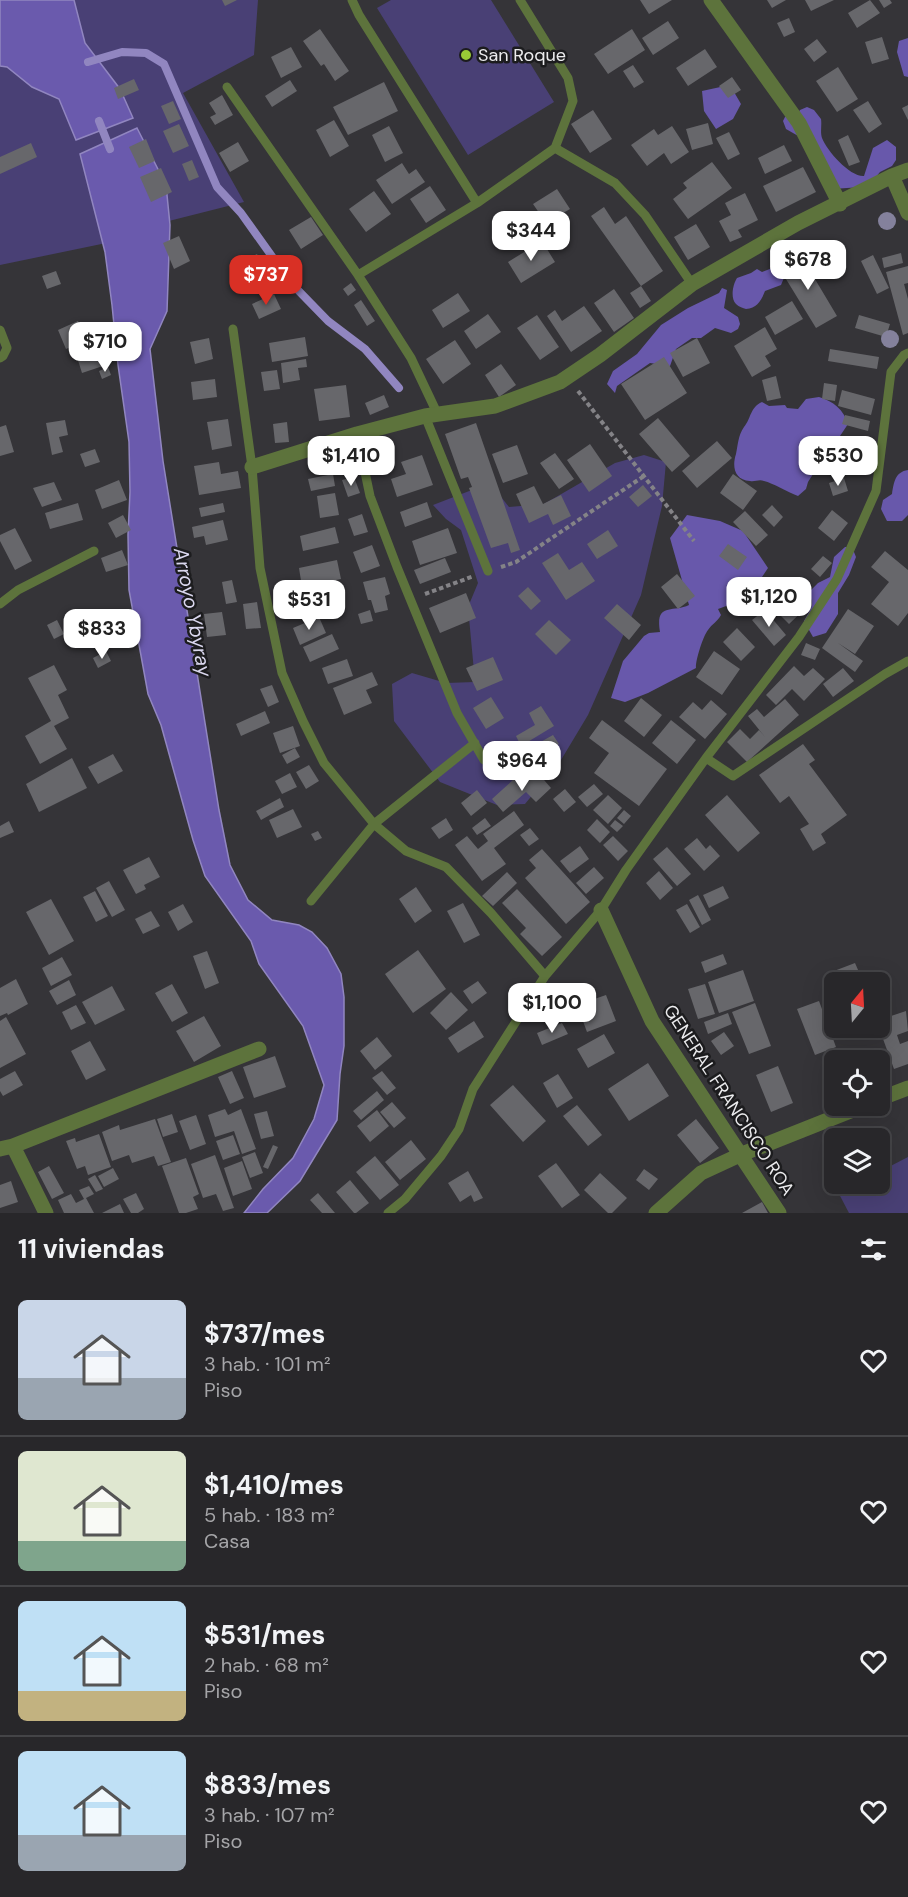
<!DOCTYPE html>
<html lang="es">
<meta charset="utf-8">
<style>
:root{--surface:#28272a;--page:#343336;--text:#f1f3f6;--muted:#a5a5a8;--line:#444447;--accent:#d93025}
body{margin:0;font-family:"DM Sans",sans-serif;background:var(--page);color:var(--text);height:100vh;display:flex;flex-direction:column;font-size:22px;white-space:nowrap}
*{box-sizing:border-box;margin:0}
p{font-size:20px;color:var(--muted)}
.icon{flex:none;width:33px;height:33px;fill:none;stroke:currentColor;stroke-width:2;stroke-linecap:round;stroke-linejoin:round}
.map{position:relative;height:1213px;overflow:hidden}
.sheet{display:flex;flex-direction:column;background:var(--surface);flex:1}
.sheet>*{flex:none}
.needle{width:39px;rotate:18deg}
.controls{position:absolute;left:824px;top:972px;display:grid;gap:12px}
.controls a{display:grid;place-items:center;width:66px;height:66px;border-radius:9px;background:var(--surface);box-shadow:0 6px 24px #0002,0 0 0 2px var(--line);font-size:30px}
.price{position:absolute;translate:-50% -51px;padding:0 14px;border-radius:12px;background:#fff;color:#222;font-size:20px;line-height:39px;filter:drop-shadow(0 2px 3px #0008)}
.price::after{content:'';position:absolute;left:50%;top:36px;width:18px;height:14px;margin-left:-9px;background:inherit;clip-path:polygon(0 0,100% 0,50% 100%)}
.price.current{background:var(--accent);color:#fff}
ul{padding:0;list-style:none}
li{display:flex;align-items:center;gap:18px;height:150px;padding:0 18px}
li+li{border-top:2px solid var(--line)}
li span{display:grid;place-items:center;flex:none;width:168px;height:120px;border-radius:9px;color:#555}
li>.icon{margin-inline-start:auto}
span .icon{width:72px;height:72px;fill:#fffc;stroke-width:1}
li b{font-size:26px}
h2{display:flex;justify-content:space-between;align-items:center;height:72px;padding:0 18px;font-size:26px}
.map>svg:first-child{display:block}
</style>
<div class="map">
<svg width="908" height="1213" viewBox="0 0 908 1213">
<rect width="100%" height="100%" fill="#353438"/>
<!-- green -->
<path fill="#494075" d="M0,0H258L254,55L183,93L244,202L153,225L116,241L0,265Z
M391,0H491L554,102L468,155L377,8Z
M644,455L666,462L662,506L641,595L588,715L561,760L525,804L497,805L440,782L394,721L392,684L412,673L446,683L475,682L468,607L478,583L461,530L446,519L433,505L490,483L509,507L544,504L615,463Z
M908,1157V1213H849L838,1192L855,1184H879V1172Z"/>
<!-- forest -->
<path fill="#6858ab" d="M908,38V77L904,76L897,52L899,41Z
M725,86L734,92L741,104L733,119L716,129L704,111L702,91Z
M807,107L814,110L821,119C822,125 820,132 822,138C827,151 850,177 864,176L873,148L887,140L896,147V160L892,166L880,172L871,183L862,187L832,189L800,137L786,129L783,121L785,117L791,113L798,114L800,110Z
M775,267L786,273L781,285L765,291C761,301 757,308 746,309C743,308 739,307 736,304C730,298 733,284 737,278L751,273L757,269L762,272Z
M722,288L727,290L724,308L738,317L740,324L738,329L731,333L715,328L701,338H692L676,349L670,366L650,363L617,386L615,393L607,384L613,371L637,354L661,325L688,308L719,293Z
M819,397C833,401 844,410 848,424L834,445L827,459L815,471L808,482L806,489L798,496C787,492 773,483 764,481C759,479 755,482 750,481C734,480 732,466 736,454C738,444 738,436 744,427C751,419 750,407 762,402L769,406L785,405L787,408L798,409L806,399Z
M908,470V515L902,521H887L881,509L883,500L892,494C894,482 895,472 908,470Z
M687,515L720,521L743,531L768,568L748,598L718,609L721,615C717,622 712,624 708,630C703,636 695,662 696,668L648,693L625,702L611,698L623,661L644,636L649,633L660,632C655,602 672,613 689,605L670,538Z
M845,547H852L856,557L849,575L838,593V614L826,633L813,637L804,621C810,610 816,604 808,593L818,583L830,577L834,557Z"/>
<!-- water -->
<path fill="#6a5aad" stroke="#9186c0" stroke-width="1.5" d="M0,0H74L85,43L120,89L133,118L76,140L59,99L32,87L7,67L0,66Z
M137,128L166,185L170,225L167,311L150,349L163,461L219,810L230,865L248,900L272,920L299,925L312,932L327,948L341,974L344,997V1046L340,1074L337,1120L300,1181L267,1213H244L263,1189L293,1158L314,1119L324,1085L303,1026L259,964L251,941L205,876L193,840L161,725L148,694L129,590L128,535L130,492L129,442L118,365L112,305L105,252L80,154Z"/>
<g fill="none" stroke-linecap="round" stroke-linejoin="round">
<!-- stream -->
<path stroke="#9186c0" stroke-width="8" d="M88,62L122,52L146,53L164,64L217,187L241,213L291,283L328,321L365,349L399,388
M99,121L110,149"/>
</g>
<!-- building -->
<path fill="#67676b" d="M222,0H237L225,6Z
M640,0H672L649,14Z
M767,0H786L772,8Z
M805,0H834L811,11Z
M870,0L880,13L857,28L848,13Z
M879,0H890L892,3L884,8Z
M789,18L795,32L784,37L777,23Z
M668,21L679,38L653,55L642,38Z
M320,29L349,71L335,81L324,64L321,66L303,41Z
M632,29L645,50L608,74L594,54Z
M882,37L889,59L872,64L865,42Z
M817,39L827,52L814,62L804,49Z
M291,47L302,67L281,78L271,57Z
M705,49L717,67L688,86L676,68Z
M633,65L644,82L634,88L623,71Z
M838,67L858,99L837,112L816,81Z
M732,77L741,90L728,98L719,86Z
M134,79L139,90L118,99L114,88Z
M290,80L297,91L272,107L265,96Z
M384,82L398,111L348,135L333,107Z
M222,95L233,115L215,125L210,117L216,114L209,103Z
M173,101L181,119L169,124L161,106Z
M868,101L882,124L869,133L853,110Z
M908,105V120L902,108Z
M593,110L612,139L590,153L571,124Z
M334,120L349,146L330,157L316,130Z
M708,123L713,144L692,150L686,129Z
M179,124L189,146L173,153L163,131Z
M389,126L403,153L385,162L372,135Z
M672,126L689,152L671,164L664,153L647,166L631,145L654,129L658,135Z
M729,132L740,154L728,160L716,138Z
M848,135L860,162L849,166L838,140Z
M146,139L155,161L139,168L129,147Z
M238,142L249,161L230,172L219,153Z
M31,143L37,157L0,174V157Z
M784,145L792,161L765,174L758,158Z
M192,160L199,177L189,181L182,164Z
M712,162L732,188L688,219L673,199L687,188L683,183Z
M402,163L409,174L416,169L425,182L392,204L376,180Z
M803,167L816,192L776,212L763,186Z
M161,168L172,192L151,202L140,177Z
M430,186L446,210L426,223L410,199Z
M557,189L570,209L546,223L533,204Z
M374,191L391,214L366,232L349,209Z
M745,193L758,220L738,230L742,237L730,242L719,221L731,215L725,203Z
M604,207L615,224L626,216L663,271L641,286L591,216Z
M311,217L323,235L301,249L289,230Z
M696,224L710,247L688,260L674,237Z
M179,236L190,261L174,269L163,243Z
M542,241L555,262L521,283L508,262Z
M901,253L903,263L884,268L882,258Z
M257,254L268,277L247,287L236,264Z
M800,254L837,316L816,328L778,266Z
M873,255L889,288L877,294L861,261Z
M908,266V283L904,284L908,299V333L903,335L886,272Z
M56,271L61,284L47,289L42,276Z
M351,283L356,290L348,296L343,289Z
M641,286L651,301L640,308L630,293Z
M614,289L634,318L614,332L594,303Z
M458,293L470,311L443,328L432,310Z
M274,294L281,309L259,319L252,304Z
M361,300L375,321L367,326L354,305Z
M792,301L803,319L775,335L765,317Z
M584,306L602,331L571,352L547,316L555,310L562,321Z
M488,314L501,332L476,349L464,331Z
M537,315L559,347L540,360L517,328Z
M859,315L890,324L886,337L855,328Z
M78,321L86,341L66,349L58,330Z
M765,327L777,349L765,356L771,366L752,377L734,346Z
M305,337L308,356L272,362L269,343Z
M209,338L213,359L195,364L190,342Z
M697,338L710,363L683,377L670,353Z
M455,340L471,364L443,384L426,359Z
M96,347L103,366L82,373L76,354Z
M830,349L879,357L877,369L828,361Z
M664,357L687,393L645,420L621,384Z
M306,359L307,367L298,368L300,380L283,383L281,363Z
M501,364L516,385L499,397L485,375Z
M108,367L111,375L102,379L99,371Z
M277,370L280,389L264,391L261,372Z
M776,376L781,398L767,401L762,380Z
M215,379L217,397L193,400L191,382Z
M824,383L837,385L835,401L822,399Z
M346,385L350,417L319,421L314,389Z
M842,390L875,399L871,415L838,406Z
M384,395L389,407L370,415L365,403Z
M845,415L870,421L868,431L842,424Z
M658,418L690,456L672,472L639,434Z
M228,419L232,446L212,450L207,422Z
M65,420L68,435L59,437L63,452L52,455L46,423Z
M287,422L289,442L275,443L273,424Z
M476,423L520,550L511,553L508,543L491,548L469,488L472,487L468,477L461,479L445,434Z
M6,425L14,452L0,456V427Z
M717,441L732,458L697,488L682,471Z
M590,444L612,476L589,492L567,460Z
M517,445L528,474L503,483L492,454Z
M95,449L100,462L85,467L80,454Z
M833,450L871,461L867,474L830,463Z
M555,453L574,479L559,489L540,463Z
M422,455L433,485L397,497L391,479L406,474L401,462Z
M219,462L221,474L238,471L241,488L199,495L194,466Z
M333,474L335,486L311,491L308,479Z
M733,474L757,491L743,510L720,493Z
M354,477L360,493L348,497L342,480Z
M844,478L848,491L833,496L829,483Z
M119,480L127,500L102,509L95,490Z
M54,482L62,500L42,507L33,488Z
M643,485L652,496L638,507L629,497Z
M534,486L543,504L561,495L571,516L553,525L548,514L529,523L516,494Z
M335,493L339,515L320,518L317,496Z
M427,502L432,517L405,527L400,512Z
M78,503L83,520L50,529L45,513Z
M223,503L225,512L201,517L199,508Z
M772,505L783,517L774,527L762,515Z
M832,510L848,523L834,541L818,528Z
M745,511L768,535L756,546L733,522Z
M362,514L368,532L354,536L348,519Z
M123,515L131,530L116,538L108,523Z
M223,520L228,540L206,545L204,536L194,538L192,527Z
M335,527L339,543L303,551L300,536Z
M15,528L32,561L15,570L0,541V535Z
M448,528L457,553L420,565L412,541Z
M608,530L618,546L597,559L587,544Z
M728,544L747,557L738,570L719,556Z
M372,545L380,566L361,573L353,552Z
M122,550L128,565L106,572L101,558Z
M885,551L908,570V613L898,626L871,604L889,582L871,567Z
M558,553L569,570L582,562L595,581L566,600L542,563Z
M823,556L832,563L820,577L811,569Z
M445,558L451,572L420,584L414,570Z
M337,560L341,579L302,587L299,568Z
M677,574L695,596L678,609L661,587Z
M385,577L390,594L385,596L388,610L375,613L371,600H368L363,582Z
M232,580L237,602L226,604L222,582Z
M790,582L811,603L789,624L768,603Z
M528,587L541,601L531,610L518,596Z
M466,593L476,618L440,633L429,608Z
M257,602L261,628L246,629L243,604Z
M617,604L641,625L629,640L604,618Z
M848,609L874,626L855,654L838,643L863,661L855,672L822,648Z
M370,610L373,621L361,624L358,614Z
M765,610L786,635L774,646L752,620Z
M222,612L226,635L207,637L204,614Z
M319,617L326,633L300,645L293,628Z
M57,620L64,634L54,639L47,625Z
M549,620L571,640L556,655L535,634Z
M737,628L755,647L741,661L723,642Z
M332,634L339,649L310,662L303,647Z
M806,643L820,649L815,660L801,655Z
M106,651L111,661L98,668L93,658Z
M714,651L740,669L722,695L696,677Z
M493,657L503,680L477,691L466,668Z
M347,659L353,676L328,684L322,668Z
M54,665L67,690L58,695L69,718L54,726L67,749L40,764L25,736L51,721L28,678Z
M794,666L804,676L813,668L825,679L804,701L792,689L776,705L766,695Z
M843,668L854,681L833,697L823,684Z
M372,672L378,685L366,690L372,703L344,715L333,688Z
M272,685L279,702L268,707L260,689Z
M491,697L504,718L486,729L473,708Z
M641,698L662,715L644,737L624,721Z
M785,699L799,715L747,762L727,742L740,729L750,739L759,730L765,737L748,716L757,709L764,717Z
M711,700L727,714L705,739L679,717L693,702L702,710Z
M541,706L554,726L521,746L516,736L535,725L529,713Z
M265,711L270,723L241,736L236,724Z
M602,720L667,769L639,806L594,773L609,753L589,738Z
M671,720L696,740L677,764L652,743Z
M293,726L300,746L280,753L273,733Z
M553,735L559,744L543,754L537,744Z
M803,744L815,760L809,764L847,815L821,834L826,843L813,851L800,829L809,824L789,796L780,803L759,775Z
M295,748L300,757L287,764L282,755Z
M113,754L123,771L98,784L88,767Z
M72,758L87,788L39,812L26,784Z
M309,765L319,781L306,789L296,772Z
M537,772L551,788L536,802L526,792L503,812L492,799L514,779L521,786Z
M290,773L297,787L282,794L275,781Z
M594,784L603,794L587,807L578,797Z
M565,789L576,802L564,812L553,799Z
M477,790L487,803L471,816L461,803Z
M608,795L622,808L608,824L593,810Z
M727,795L760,833L738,852L705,815Z
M280,798L284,807L261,820L256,811Z
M293,809L302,827L277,838L269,820Z
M624,810L631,816L624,824L617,818Z
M514,811L524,825L494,848L506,864L482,881L455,845L467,836L478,849L488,841L483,834Z
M446,818L453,830L439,839L431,828Z
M485,818L491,826L477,835L472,828Z
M597,819L610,832L600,843L587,830Z
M615,820L623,826L617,832L610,826Z
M9,821L14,832L0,838V826Z
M530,828L539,839L529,846L520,835Z
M318,831L322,838L315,841L311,834Z
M613,836L628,851L618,861L603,845Z
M697,838L706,849L710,845L720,856L704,871L684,849Z
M580,846L589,859L570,873L560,861Z
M667,847L691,874L677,886L653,859Z
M542,849L590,902L566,924L525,878L536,868L529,860Z
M149,857L160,877L144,885L146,889L136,894L123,870Z
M594,867L604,878L586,894L576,883Z
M659,871L673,888L660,900L646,883Z
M507,872L517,883L493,906L482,896Z
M109,881L125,910L112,917L96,888Z
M723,886L729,898L709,908L703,895Z
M416,887L432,911L415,923L399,899Z
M517,889L562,937L542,956L520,934L526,928L502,903Z
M95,891L108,916L96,922L83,897Z
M698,895L711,920L702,925L689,900Z
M51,899L74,941L49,955L26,912Z
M463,903L480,935L464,943L447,911Z
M183,904L193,922L178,931L168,912Z
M687,904L700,927L690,933L676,910Z
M151,911L160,926L143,934L135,919Z
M418,950L446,989L413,1013L385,974Z
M207,951L219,983L205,989L193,956Z
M723,954L727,964L705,973L701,962Z
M62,957L72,975L51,986L42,968Z
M855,963L862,979L853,982H838L834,971Z
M743,970L754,1001L719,1013L708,982Z
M16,979L28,1004L8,1015L7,1013L0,1016V988Z
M69,980L76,995L57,1005L49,991Z
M478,981L487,993L472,1004L463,991Z
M172,984L188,1013L172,1022L155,993Z
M705,984L715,1014L698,1019L688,989Z
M112,986L125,1010L95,1025L82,1002Z
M451,992L468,1010L446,1030L430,1013Z
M606,995L616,1021L587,1032L577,1005Z
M819,1001L836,1047L815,1055L797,1009Z
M755,1003L771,1046L749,1054L732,1012Z
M76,1005L86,1023L71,1030L62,1012Z
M906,1011L908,1031L897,1035L900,1044L908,1041V1064L894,1069L879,1028V1020Z
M728,1013L732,1024L708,1034L704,1022Z
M204,1016L221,1046L194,1062L176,1031Z
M6,1017L26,1054L0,1068V1021Z
M474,1021L484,1037L458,1053L448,1038Z
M562,1023L568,1034L542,1045L537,1033Z
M724,1032L734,1046L721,1055L711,1041Z
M604,1034L615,1053L588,1068L577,1049Z
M377,1037L392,1056L375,1070L360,1051Z
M90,1041L106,1070L86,1080L71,1051Z
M275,1056L286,1087L254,1098L243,1067Z
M648,1063L669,1096L629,1121L608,1089Z
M778,1066L793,1103L771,1112L756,1075Z
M15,1071L23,1085L3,1096L0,1091V1079Z
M232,1071L244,1098L230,1104L218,1077Z
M382,1071L396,1088L387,1095L372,1078Z
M558,1074L573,1098L557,1108L543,1083Z
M513,1085L546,1121L523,1142L490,1105Z
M377,1091L384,1100L361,1120L353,1111Z
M392,1102L406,1118L394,1128L380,1112Z
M577,1105L602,1135L588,1146L563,1116Z
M225,1109L228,1115L241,1109L256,1149L242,1154L234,1131L215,1137L208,1115Z
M377,1110L389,1126L370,1142L357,1126Z
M267,1111L274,1136L261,1139L254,1114Z
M172,1114L178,1132L163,1137L157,1119Z
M196,1115L206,1144L190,1150L179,1121Z
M155,1119L171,1162L158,1166L154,1156L132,1163L129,1155L112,1161L102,1132L119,1125L120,1130Z
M696,1119L719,1148L700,1163L677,1135Z
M99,1134L111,1167L88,1175L85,1166L77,1169L66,1141L75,1138L76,1142Z
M233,1135L240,1154L223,1160L216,1141Z
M411,1140L426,1159L400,1180L385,1162Z
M273,1145L278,1147L268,1169L263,1167Z
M255,1152L263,1173L250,1178L242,1157Z
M215,1155L234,1208L223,1211L216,1194L203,1198L191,1164Z
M375,1156L399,1185L380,1200L356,1172Z
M186,1158L199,1194L193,1197L198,1209L186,1213H179L162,1166Z
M242,1161L252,1189L233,1196L224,1168Z
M556,1163L580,1195L562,1208L538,1176Z
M49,1166L64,1193L52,1199L38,1172Z
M113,1168L119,1179L104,1187L98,1176Z
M644,1169L658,1179L649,1190L636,1180Z
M468,1171L483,1198L474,1202L471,1195L460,1202L448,1183Z
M600,1173L627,1198L612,1213H608L584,1190Z
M95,1175L103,1189L96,1192L88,1179Z
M350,1180L369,1203L356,1213H354L336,1192Z
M11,1181L18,1202L0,1208V1185Z
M89,1186L94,1194L86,1198L94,1213H64L58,1200L71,1194L76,1203L84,1199L79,1190Z
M136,1193L144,1209L138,1213H131L123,1199Z
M318,1193L335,1213H322L310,1200Z
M762,1202L768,1213H742Z
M120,1204L124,1213H102Z"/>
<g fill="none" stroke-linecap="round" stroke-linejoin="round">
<!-- path -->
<path stroke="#848387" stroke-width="4" stroke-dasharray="4.5 3" stroke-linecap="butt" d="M578,391L694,541
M501,567L516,562L644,476
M425,594L474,576"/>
<!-- service -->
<path stroke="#5d733c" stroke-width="9" d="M352,0L359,15L477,203
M227,87L358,275L411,358L438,415
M555,148L615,183L645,215L692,284
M358,275L477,203L555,148L573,101L568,78L520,0
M233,329L252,467L260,568L282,673L303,721L324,763L374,824L406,851L446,867L491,913L545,976
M0,330L7,348L3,356L0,358
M425,416L488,571
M357,434L370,496L397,567L457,713L484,760
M0,604L18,590L94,551
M706,758L733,776L885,674L908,661
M311,901L374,824L475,743
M388,1213L405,1199L441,1156L459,1129L473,1089L545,976L601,910L626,870L706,758L799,637L837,579L876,491L891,372L904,355L908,353"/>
<!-- minor -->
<path stroke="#5d733c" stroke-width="15" d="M711,0L799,123L840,204
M892,176L908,213
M252,467L357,434L425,416L495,406L560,382L600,355L692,284L798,223L892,176L908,170
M601,910L652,1021L779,1213
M879,1099L908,1088
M13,1146L46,1213
M0,1149L13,1146L259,1049
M656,1213L701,1173L742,1154L863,1106"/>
</g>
<!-- trees -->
<g fill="#84819c">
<circle cx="887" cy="221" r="9"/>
<circle cx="890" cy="339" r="9"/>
</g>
<!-- markers -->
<circle fill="#99cb36" stroke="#1c1c1e" stroke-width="2" cx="466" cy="55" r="6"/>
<g text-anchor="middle" stroke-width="5" stroke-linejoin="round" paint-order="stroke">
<!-- poi labels -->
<g font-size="18" fill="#ececee" stroke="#1c1c1e" text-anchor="start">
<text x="478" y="61">San Roque</text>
</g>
<!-- street labels -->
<g font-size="18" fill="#ececee" stroke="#1c1c1e">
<text transform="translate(729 1100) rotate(57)" y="6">GENERAL FRANCISCO ROA</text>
</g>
<!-- water labels -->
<g font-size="20" font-style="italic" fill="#dad7ee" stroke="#1c1c1e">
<text transform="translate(193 612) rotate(79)" y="7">Arroyo Ybyray</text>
</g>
</g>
</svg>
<div class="controls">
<a><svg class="needle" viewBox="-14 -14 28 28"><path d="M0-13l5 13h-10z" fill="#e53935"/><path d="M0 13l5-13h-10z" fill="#a5a5a8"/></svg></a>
<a><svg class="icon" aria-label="locate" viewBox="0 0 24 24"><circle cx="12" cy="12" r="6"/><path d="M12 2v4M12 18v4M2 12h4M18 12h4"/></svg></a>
<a><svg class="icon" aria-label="layers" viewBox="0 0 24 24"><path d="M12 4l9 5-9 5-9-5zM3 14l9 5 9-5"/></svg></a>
</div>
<b class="price" style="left:531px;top:262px">$344</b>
<b class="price" style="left:808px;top:291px">$678</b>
<b class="price current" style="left:266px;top:306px">$737</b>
<b class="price" style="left:105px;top:373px">$710</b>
<b class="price" style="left:351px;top:487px">$1,410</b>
<b class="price" style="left:838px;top:487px">$530</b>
<b class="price" style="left:769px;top:628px">$1,120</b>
<b class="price" style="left:309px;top:631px">$531</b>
<b class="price" style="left:102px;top:660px">$833</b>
<b class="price" style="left:522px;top:792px">$964</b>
<b class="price" style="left:552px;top:1034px">$1,100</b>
</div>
<section class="sheet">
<h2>11 viviendas<svg class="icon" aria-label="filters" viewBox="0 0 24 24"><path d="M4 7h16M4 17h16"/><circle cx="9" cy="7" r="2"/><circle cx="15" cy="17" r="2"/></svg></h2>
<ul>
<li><span style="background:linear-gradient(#c9d6e8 65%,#9aa5b1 0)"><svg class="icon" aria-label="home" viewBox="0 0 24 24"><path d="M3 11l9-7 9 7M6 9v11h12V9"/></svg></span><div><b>$737/mes</b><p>3 hab. · 101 m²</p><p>Piso</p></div><svg class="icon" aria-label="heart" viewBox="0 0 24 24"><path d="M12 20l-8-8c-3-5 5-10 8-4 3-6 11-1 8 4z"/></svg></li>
<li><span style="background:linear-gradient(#dfe7d0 75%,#7fa58c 0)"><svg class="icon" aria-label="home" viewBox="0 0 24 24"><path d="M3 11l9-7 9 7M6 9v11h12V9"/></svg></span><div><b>$1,410/mes</b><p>5 hab. · 183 m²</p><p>Casa</p></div><svg class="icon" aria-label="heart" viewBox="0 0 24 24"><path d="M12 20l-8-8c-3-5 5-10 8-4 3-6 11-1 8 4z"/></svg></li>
<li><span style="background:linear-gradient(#bfe0f5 75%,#c2b280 0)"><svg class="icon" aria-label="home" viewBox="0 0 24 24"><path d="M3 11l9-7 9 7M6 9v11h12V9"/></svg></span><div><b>$531/mes</b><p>2 hab. · 68 m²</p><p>Piso</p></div><svg class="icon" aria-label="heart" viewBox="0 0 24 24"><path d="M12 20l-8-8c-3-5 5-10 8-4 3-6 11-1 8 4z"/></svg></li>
<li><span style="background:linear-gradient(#bfe0f5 70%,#9aa5b1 0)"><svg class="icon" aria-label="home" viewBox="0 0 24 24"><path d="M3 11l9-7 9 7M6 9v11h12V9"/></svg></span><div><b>$833/mes</b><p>3 hab. · 107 m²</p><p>Piso</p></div><svg class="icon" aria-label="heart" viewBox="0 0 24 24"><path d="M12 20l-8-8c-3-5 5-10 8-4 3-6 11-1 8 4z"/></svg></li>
</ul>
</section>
